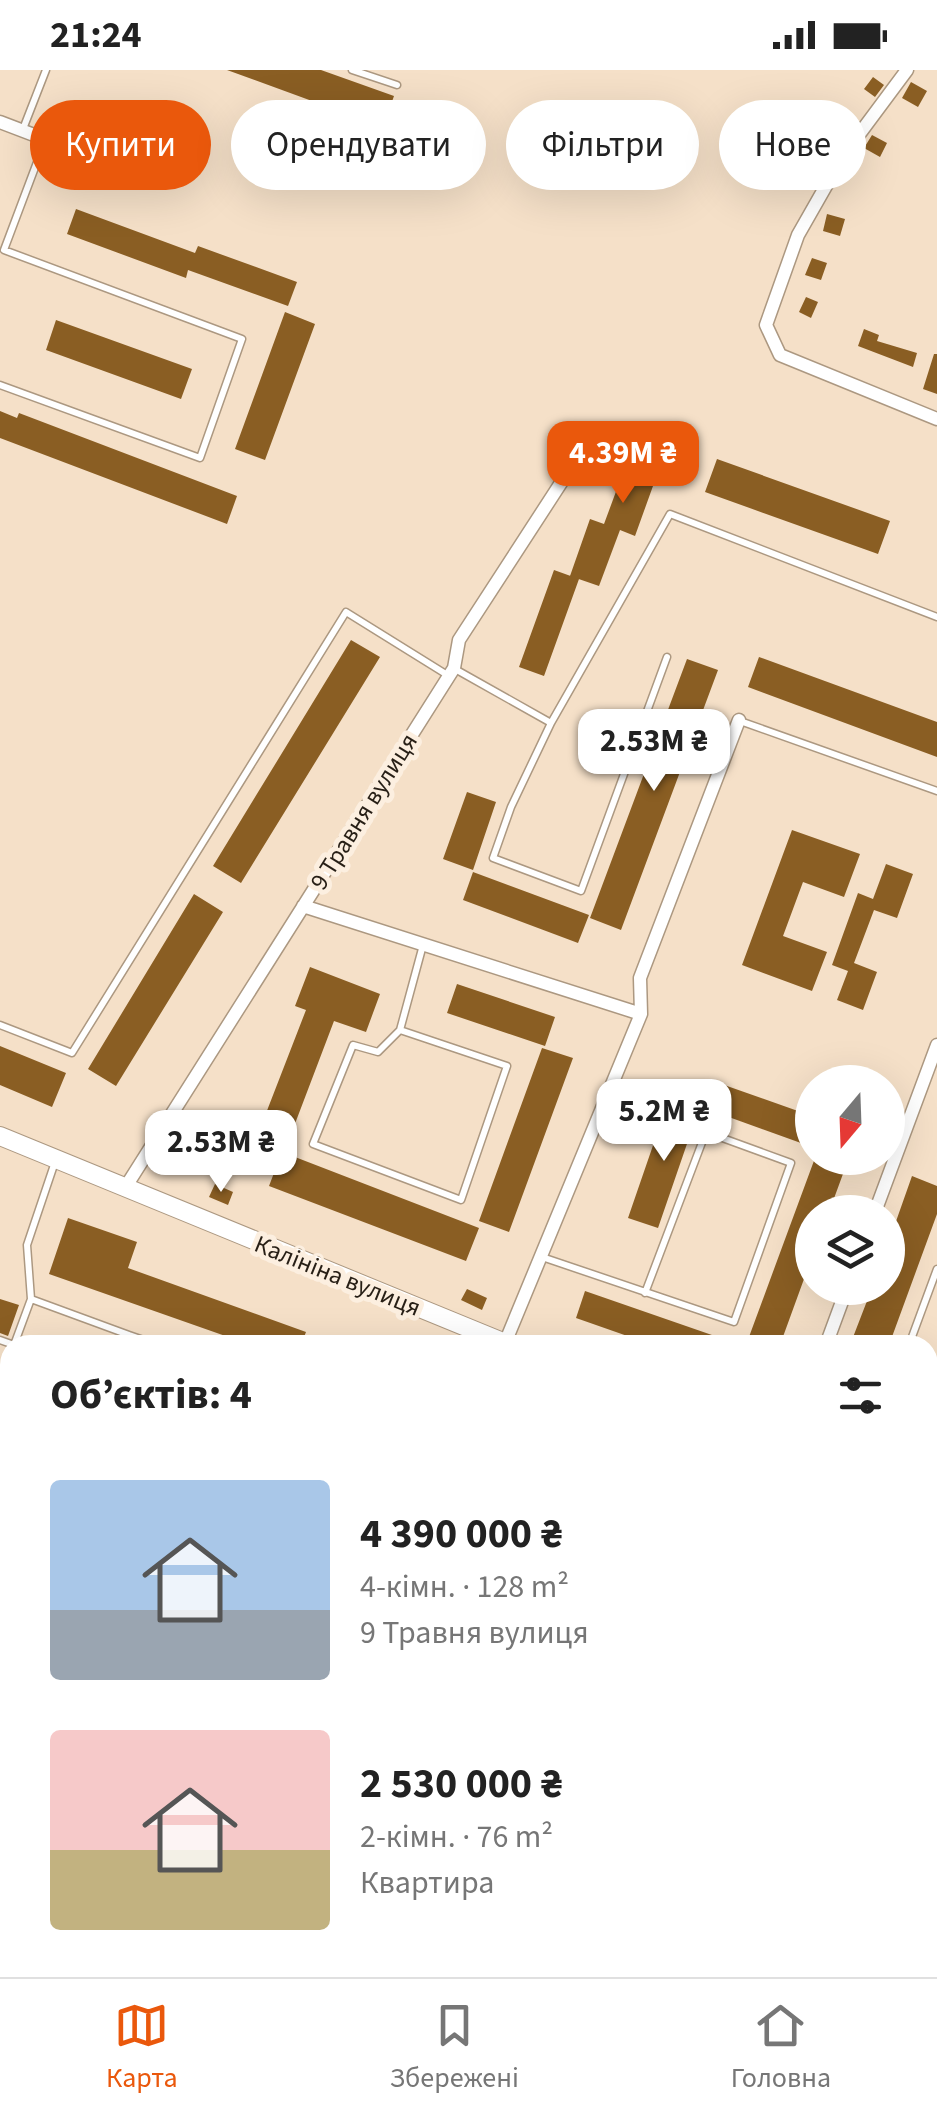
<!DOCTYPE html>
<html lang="uk">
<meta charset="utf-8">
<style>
:root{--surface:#fff;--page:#f2f2f2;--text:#222;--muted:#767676;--line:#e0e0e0;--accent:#ea580c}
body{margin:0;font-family:"Source Sans 3",sans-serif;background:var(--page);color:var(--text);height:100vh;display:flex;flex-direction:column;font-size:38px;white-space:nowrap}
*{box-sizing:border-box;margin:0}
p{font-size:32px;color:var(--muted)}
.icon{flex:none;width:55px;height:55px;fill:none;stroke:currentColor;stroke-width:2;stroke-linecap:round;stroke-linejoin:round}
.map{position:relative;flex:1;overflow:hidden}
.details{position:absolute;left:0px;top:1265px;width:938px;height:642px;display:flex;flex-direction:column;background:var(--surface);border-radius:30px 30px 0 0;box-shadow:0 10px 40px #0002}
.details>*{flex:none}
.guide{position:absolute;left:30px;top:30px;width:878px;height:90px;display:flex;gap:20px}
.needle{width:65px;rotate:199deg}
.controls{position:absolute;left:795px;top:995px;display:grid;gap:20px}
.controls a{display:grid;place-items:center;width:110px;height:110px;border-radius:50%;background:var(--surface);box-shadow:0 10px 40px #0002;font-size:50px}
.price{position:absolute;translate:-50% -85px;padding:0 22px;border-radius:20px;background:#fff;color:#222;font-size:32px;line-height:65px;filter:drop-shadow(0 2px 5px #0008)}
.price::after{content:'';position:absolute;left:50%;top:60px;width:30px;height:22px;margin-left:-15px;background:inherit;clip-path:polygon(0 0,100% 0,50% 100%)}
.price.on{background:var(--accent);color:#fff}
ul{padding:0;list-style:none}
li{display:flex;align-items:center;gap:30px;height:250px;padding:0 50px}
li span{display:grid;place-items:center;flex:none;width:280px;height:200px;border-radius:10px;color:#555}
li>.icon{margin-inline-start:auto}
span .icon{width:120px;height:120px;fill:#fffc;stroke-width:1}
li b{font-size:42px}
h2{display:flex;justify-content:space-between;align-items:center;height:120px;padding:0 50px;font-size:42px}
.tag{padding:0 35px;border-radius:45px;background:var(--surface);box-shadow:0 10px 40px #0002;font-size:35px;line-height:90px}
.tag.on{background:var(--accent);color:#fff}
.status{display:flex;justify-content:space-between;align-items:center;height:70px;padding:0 50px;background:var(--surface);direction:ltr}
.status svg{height:28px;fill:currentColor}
.dock{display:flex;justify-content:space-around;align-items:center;height:140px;border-top:2px solid var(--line);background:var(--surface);font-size:28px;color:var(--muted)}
.dock a{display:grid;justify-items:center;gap:5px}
.dock .on{color:var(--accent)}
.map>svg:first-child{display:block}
</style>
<div class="status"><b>21:24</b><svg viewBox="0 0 49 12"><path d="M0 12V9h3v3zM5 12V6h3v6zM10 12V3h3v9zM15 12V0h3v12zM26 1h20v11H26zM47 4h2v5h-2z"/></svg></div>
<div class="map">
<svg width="937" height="1907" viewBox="0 0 937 1907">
<rect width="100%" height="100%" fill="#f5e0c8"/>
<!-- building -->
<path fill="#8a5e23" d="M227,0H321L394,26L383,57Z
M873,7L884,15L875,27L864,19Z
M911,12L927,21L918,37L902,28Z
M872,65L887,73L880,87L864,78Z
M76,139L195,183L198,176L297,212L288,236L188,200L186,208L67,164Z
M827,144L845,149L840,166L823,161Z
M812,188L827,193L821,210L805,205Z
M806,227L818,232L811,248L799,242Z
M285,242L315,254L265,390L235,379Z
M56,250L192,299L181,329L46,280Z
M864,259L879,265L877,271L917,283L913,297L858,276Z
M934,284H937V324L923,319Z
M0,341L17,348L19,343L237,426L227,454L0,368Z
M641,354L671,366L635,466L620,460L599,516L570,506L590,449L604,454Z
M717,389L890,451L878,484L705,422Z
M554,500L579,509L544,606L519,597Z
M351,570L380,587L241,813L213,796Z
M759,587L937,652V687L748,617Z
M687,589L718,600L621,860L590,848Z
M467,722L496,732L473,800L443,789Z
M792,760L860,784L844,827L803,812L783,866L827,882L812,921L742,895Z
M886,794L913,804L897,848L874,840L854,893L877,902L863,940L837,930L848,901L832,895L858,823L873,829Z
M473,802L589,845L578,873L463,830Z
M194,824L223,842L116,1016L88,999Z
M310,897L380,924L366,962L334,951L285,1080L256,1069L306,940L295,936Z
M457,914L555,947L545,976L447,943Z
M0,976L66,1003L52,1037L0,1015Z
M542,978L573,988L509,1162L479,1151Z
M710,1010L812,1046V1077L701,1037Z
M669,1029L699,1039L658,1158L628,1148Z
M282,1082L479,1158L466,1191L269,1116Z
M815,1088H832L847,1093L829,1142H812V1187L780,1275H746Z
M912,1106L937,1116V1144L889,1275H850L872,1218H888V1174Z
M215,1114L233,1122L228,1135L209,1127Z
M68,1148L137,1172L128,1198L306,1262L301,1275H251L49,1204Z
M467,1219L487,1228L482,1240L461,1230Z
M585,1221L735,1273V1275H653L576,1248Z
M0,1229L19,1235L8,1266L0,1263Z"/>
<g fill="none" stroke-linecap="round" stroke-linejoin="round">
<defs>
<path id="lane" d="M352,0L397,15
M23,59L46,0
M0,315L200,388L242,269L4,180L45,71
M455,599L551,653L511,737L493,788L581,821L667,587
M740,651L937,721
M551,653L670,444L937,547
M0,955L72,983L346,542L449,606
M400,960L378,982L353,975L313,1074L461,1130L507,996L400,960L423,875
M56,1089L27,1175L31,1229L129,1265
M542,1187L734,1252L791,1093L706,1062L645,1223
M0,1270L14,1275L31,1229
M126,1275L129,1265L158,1275
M909,1275L937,1199
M928,1335L937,1338
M0,1501L10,1504
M928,1659L931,1669L928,1673
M0,1688L10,1692
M0,1789L10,1770
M0,1886L10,1892
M18,1898L30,1907
M246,1907L250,1898
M803,1907L810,1898"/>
<path id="street" d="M907,0L843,86L798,165L766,255L780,285L937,349
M0,52L152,110
M303,836L641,944L505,1273
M641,944L640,908L739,650
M125,1118L454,598L459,570L594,362
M875,1142L937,975
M826,1275L847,1218
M627,1907L631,1898"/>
<path id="secondary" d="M0,1066L510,1275
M928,1443L937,1446
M928,1891L937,1865"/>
</defs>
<!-- lane casing -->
<use href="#lane" stroke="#ac9881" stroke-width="9"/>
<!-- street casing -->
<use href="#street" stroke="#ac9881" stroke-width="15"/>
<!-- secondary casing -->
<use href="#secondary" stroke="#ac9881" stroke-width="20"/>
<!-- lane -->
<use href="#lane" stroke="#fff" stroke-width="6"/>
<!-- street -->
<use href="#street" stroke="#fff" stroke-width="12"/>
<!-- secondary -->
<use href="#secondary" stroke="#fff" stroke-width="18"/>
</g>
<g text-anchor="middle" stroke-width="10" stroke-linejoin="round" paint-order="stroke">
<!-- street labels -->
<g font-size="25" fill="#271f16" stroke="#fcefe0">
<text transform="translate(363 741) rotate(-58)" y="9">9 Травня вулиця</text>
<text transform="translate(338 1205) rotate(22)" y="9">Калініна вулиця</text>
</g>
</g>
</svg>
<div class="controls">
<a><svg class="needle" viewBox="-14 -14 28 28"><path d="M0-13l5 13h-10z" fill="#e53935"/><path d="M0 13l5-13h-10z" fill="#767676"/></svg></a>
<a><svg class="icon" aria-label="layers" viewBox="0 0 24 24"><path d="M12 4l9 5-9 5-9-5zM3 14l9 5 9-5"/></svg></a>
</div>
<b class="price on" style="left:623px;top:436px">4.39M ₴</b>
<b class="price" style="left:654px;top:724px">2.53M ₴</b>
<b class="price" style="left:664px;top:1094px">5.2M ₴</b>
<b class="price" style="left:221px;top:1125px">2.53M ₴</b>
<div class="guide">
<a class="tag on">Купити</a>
<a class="tag">Орендувати</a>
<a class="tag">Фільтри</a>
<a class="tag">Нове</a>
</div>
<section class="details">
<h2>Об’єктів: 4<svg class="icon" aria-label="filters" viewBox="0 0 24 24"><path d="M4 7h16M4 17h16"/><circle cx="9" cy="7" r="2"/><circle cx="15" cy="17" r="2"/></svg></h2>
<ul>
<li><span style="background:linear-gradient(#a9c7e8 65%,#9aa5b1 0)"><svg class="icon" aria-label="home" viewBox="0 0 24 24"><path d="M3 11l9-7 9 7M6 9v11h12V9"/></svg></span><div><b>4 390 000 ₴</b><p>4-кімн. · 128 m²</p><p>9 Травня вулиця</p></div></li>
<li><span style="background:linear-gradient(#f6c9c9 60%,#c2b280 0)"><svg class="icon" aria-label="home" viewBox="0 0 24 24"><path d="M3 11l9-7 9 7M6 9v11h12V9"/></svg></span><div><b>2 530 000 ₴</b><p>2-кімн. · 76 m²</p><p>Квартира</p></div></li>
</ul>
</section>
</div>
<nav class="dock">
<a class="on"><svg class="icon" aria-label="map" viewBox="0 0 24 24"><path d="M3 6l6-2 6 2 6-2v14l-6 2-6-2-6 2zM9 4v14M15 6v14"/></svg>Карта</a>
<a><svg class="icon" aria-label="saved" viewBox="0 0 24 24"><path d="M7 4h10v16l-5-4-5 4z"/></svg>Збережені</a>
<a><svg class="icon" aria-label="home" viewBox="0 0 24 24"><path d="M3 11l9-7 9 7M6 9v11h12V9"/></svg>Головна</a>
</nav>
